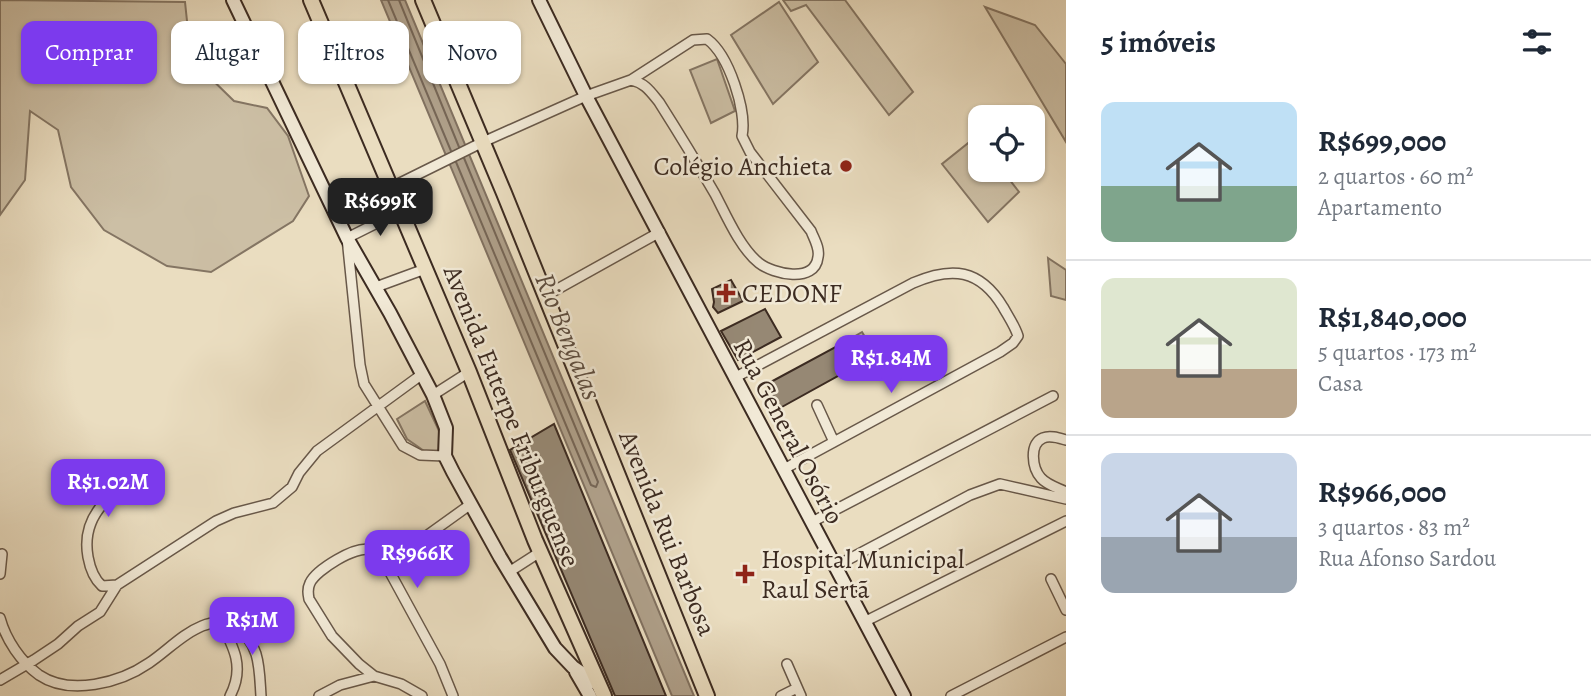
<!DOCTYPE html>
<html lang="pt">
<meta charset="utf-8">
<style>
:root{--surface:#fff;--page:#f2f2f3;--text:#1f2937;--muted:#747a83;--line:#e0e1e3;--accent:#7c3aed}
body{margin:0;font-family:Alegreya,serif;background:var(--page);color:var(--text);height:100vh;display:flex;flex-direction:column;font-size:26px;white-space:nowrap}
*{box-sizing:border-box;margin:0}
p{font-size:23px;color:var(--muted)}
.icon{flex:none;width:38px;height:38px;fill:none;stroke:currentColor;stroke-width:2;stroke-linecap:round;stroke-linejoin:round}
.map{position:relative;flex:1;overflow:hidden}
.side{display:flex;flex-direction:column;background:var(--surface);width:525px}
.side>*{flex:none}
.banner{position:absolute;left:21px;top:21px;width:665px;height:63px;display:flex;gap:14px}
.tools{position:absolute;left:968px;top:105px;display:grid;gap:14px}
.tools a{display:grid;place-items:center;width:77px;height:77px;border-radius:14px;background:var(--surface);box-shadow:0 2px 5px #0004;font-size:35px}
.price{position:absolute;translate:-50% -60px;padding:0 16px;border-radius:14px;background:var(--accent);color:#fff;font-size:23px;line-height:46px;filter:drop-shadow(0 2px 4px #0008)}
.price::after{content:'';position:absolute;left:50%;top:42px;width:21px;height:16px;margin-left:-10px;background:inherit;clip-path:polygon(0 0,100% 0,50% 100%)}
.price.selected{background:#222;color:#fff}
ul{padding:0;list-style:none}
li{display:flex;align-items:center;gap:21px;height:175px;padding:0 35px}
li+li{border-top:2px solid var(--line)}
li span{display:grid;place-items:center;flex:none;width:196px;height:140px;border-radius:14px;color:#555}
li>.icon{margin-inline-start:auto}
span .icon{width:84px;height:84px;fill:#fffc;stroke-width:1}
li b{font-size:30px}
h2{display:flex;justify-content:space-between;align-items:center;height:84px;padding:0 35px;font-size:30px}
.tag{padding:0 24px;border-radius:14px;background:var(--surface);box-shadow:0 2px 5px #0004;font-size:24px;line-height:63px}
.tag.selected{background:var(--accent);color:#fff}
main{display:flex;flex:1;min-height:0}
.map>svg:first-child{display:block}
</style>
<main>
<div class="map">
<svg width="1066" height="696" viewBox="0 0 1066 696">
<rect width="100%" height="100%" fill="#eaddc0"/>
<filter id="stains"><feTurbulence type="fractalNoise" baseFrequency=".00286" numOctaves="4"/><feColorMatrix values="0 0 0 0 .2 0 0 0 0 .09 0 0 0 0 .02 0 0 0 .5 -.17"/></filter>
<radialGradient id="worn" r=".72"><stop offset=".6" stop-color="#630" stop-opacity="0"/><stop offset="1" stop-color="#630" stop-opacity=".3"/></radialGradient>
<!-- green -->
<path fill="#ccbfa5" stroke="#847563" stroke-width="2" d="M0,0L185,2L191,59L234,101L267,108L288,136L309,196L293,221L211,272L167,266L104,230L71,187L58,130L30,111L25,180L0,215Z
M783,0H845L913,92L889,115L806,5L791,11Z
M779,2L818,62L773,104L731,35Z
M985,7L1035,25L1066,64V142Z
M717,59L735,111L711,123L690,70Z
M977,136L980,140V170H1002L1019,192L988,222L942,164Z
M1048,258L1066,270V300L1051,296Z
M862,332L875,354L858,365L845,342Z
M425,401L440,433L441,450L427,453L407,439L397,419Z"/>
<!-- water -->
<path fill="#afa08a" stroke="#817160" stroke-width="2" d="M381,0H405L694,696H672Z"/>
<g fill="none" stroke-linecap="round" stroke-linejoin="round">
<!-- shore -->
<path stroke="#766656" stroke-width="2" d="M388,0L451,151
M399,0L459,147
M456,162L591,485L596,487L598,482L464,158"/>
</g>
<!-- building -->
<path fill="#968874" stroke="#3c2b21" stroke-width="2" d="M731,280L743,301L718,313L713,307L714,302L712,289Z
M765,309L781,337L738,360L721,331Z
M841,344L854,367L780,408L767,384Z
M554,424L666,696H615L510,450Z"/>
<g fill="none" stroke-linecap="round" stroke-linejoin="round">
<defs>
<path id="street" d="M390,188L483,142L586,96L631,80L693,40L707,39C729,55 747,111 742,136L750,152L811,231C814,239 820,248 818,257C815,284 773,274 759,263C740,248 726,215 715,194C697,163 678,132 659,102C650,91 645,83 631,80
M399,212L347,238L360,365L364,384L403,446L420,455L445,456
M376,287L425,269
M545,296L660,232
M734,378L913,283C952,266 980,269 1003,307C1008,316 1015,326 1018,336L1013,343L1000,352L784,469
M433,395L469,372
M817,405L834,442
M1066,440C1059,438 1050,435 1043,438C1029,444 1032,468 1041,478C1047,485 1058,488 1066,492
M153,473C116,487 80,512 88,557C90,568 93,578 102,586L117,585L216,521L234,513L273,503L292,487L299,473L317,451L421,375
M812,522L1053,396
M386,565C382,558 378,552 370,550C356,545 316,570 310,583C307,589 308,594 309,599L332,636L359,664L374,676L401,684L422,696
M836,566L970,495L1000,484L1066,499
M509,572L540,552
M0,574L2,554
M1051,579L1066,610
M0,618C6,640 21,662 39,675C70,696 120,683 149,663C167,651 182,634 202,626C226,616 248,630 256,654C260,667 260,682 261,696
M220,621C234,647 245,668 230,696
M864,622L1066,521
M787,664L801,696
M0,680L34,660L58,644L78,626L100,612L117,585
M319,696L340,685L374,676
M453,696L440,664L386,565L471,504
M781,696L797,688
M951,696L1066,637"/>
<path id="secondary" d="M233,0L347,238L390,313L433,395L446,428L445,456L453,472L500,557L555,648L573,667L599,685
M539,0L586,96L904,696
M576,672L590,696"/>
<path id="primary" d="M311,0L469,372L535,540L604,696
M423,0L504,193L707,696"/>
</defs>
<!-- street casing -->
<use href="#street" stroke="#685849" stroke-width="12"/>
<!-- secondary casing -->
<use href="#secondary" stroke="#3c2b21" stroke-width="16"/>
<!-- primary casing -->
<use href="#primary" stroke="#3c2b21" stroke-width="18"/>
<!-- street -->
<use href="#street" stroke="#f1e9d6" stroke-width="9"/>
<!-- secondary -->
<use href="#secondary" stroke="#f1e9d6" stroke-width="12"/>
<!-- primary -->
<use href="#primary" stroke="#eaddc0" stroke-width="14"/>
</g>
<!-- markers -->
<g fill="#8f2418" stroke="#f1e9d6" stroke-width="2.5">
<circle cx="846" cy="166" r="7"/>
<path d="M722.5 282.5h7v7h7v7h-7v7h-7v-7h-7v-7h7z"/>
<path d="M741.5 563.5h7v7h7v7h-7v7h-7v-7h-7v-7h7z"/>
</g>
<g text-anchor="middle" stroke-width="5" stroke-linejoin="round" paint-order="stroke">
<!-- poi labels -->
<g font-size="26" fill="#3c2b21" stroke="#f1e9d6" text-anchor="start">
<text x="832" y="175" text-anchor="end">Colégio Anchieta</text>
<text x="742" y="302">CEDONF</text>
<text x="761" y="568">Hospital Municipal<tspan x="761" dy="30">Raul Sertã</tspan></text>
</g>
<!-- street labels -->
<g font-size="26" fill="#3c2b21" stroke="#f1e9d6">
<text transform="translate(512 416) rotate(68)" y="9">Avenida Euterpe Friburguense</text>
<text transform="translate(789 431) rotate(62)" y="9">Rua General Osório</text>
<text transform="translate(668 533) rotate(68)" y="9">Avenida Rui Barbosa</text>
</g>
<!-- water labels -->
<g font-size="28" font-style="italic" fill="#5e4e40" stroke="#f1e9d6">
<text transform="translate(569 336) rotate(68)" y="10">Rio Bengalas</text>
</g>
</g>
<rect width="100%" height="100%" filter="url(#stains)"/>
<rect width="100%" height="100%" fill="url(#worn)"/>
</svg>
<div class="tools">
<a><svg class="icon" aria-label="locate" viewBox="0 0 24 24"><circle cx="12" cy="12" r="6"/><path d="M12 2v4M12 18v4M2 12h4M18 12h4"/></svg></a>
</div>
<b class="price selected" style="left:380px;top:238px">R$699K</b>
<b class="price" style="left:891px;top:395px">R$1.84M</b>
<b class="price" style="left:108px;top:519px">R$1.02M</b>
<b class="price" style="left:417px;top:590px">R$966K</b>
<b class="price" style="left:252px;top:657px">R$1M</b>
<div class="banner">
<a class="tag selected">Comprar</a>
<a class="tag">Alugar</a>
<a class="tag">Filtros</a>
<a class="tag">Novo</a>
</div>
</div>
<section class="side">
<h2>5 imóveis<svg class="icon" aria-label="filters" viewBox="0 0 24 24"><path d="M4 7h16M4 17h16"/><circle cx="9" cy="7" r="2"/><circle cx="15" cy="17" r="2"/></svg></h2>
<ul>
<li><span style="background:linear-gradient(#bfe0f5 60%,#7fa58c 0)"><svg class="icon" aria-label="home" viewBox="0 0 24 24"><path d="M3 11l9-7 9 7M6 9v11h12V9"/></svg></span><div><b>R$699,000</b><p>2 quartos · 60 m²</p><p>Apartamento</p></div></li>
<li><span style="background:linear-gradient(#dfe7d0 65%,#b9a48a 0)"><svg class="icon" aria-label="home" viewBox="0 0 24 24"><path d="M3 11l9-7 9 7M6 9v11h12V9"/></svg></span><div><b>R$1,840,000</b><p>5 quartos · 173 m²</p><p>Casa</p></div></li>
<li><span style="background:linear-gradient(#c9d6e8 60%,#9aa5b1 0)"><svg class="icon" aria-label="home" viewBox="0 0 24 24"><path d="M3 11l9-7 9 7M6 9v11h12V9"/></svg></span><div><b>R$966,000</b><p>3 quartos · 83 m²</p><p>Rua Afonso Sardou</p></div></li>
</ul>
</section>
</main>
